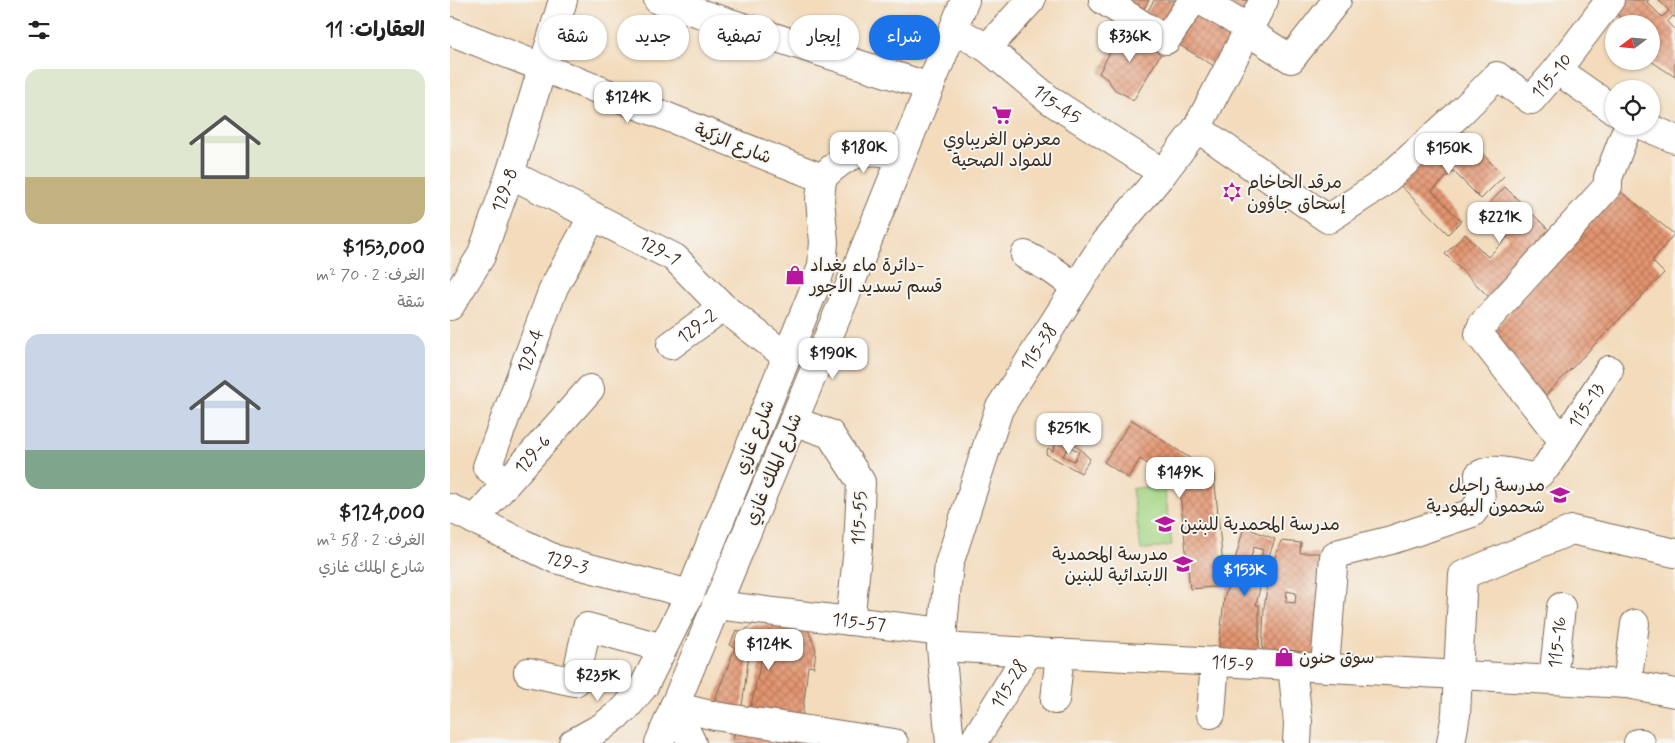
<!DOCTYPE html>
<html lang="ar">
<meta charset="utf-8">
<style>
:root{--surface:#fff;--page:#f6f6f6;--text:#222;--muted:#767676;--accent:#1a73e8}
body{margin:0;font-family:Mynerve,"Playpen Sans Arabic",sans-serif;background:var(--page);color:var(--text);direction:rtl;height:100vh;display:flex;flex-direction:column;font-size:19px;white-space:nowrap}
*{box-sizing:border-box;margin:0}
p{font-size:16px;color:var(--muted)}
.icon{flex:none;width:28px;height:28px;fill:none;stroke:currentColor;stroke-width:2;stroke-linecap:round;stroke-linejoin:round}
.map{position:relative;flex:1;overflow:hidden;direction:ltr}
.panel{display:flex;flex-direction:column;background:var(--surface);width:450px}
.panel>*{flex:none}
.banner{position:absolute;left:15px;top:15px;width:475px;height:45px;direction:rtl;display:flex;gap:10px}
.needle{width:32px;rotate:254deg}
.buttons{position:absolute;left:1155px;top:15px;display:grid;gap:10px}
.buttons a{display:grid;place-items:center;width:55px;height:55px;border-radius:50%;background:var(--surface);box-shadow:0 1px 4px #0004;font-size:25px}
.price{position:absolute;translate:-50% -42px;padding:0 11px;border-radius:10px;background:#fff;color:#222;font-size:16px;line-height:32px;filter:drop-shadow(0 1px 2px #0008)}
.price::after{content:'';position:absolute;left:50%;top:30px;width:15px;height:11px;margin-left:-8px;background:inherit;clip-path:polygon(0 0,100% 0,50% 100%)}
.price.active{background:var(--accent);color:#fff}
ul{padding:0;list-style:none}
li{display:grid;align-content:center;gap:10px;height:265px;padding:0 25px}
li span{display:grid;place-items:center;height:155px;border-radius:15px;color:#555}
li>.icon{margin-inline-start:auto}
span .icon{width:90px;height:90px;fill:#fffc;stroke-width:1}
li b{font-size:21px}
h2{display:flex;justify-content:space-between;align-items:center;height:60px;padding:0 25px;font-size:21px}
.chip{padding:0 18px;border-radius:22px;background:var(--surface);box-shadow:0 1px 4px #0004;font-size:18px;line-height:45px}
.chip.active{background:var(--accent);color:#fff}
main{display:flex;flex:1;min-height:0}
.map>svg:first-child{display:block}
</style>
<main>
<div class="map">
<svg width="1225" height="743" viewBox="0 0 1225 743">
<defs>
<pattern id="building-cross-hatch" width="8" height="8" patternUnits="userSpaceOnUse" patternTransform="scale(1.25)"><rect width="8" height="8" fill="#e39470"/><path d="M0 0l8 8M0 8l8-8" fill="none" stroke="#b9795b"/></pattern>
</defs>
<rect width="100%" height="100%" fill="#f6f6f2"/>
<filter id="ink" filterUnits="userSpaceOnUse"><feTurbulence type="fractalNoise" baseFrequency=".02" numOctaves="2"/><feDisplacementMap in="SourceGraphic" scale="10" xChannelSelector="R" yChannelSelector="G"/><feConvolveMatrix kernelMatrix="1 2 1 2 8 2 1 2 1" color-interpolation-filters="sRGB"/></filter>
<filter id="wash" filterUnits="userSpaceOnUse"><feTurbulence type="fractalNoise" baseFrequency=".0096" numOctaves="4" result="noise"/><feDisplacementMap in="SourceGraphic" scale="20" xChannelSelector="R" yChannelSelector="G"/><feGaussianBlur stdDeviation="1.12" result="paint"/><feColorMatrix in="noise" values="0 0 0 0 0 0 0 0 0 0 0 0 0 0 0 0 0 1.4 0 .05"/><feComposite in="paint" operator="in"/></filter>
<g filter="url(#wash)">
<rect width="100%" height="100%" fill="#f3dbbc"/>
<!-- garden -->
<path fill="#a6d685" stroke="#708052" d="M714,484L722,545L691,550L682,489Z"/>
<g id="blocks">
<!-- building -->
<path fill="url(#building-cross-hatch)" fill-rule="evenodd" d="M668,0H699L689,17Z
M704,0H733L716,29L694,18Z
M779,0H806L795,20L775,8Z
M1163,0H1199L1197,2L1212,17L1219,11L1209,0H1225V18L1223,16L1217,22L1225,30V77L1201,61V24H1177L1158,5Z
M746,3L792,31L769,69L723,41Z
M674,26L713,50L683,101L677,96L665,90L657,79L649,73Z
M1005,126L1054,176L1031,199L1003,171L982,191L1011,221L998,234L947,182Z
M1055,187L1101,232L1039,297L995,254L1015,234L1038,257L1058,237L1032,211Z
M1166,188L1224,234L1202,261L1214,273L1091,400L1040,335Z
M682,420L764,474L775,586L740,589L729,485L690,459L678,478L654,462Z
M612,436L632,451L640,459L631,473L596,454L598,448L603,451L608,439ZM619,446L629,452L624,461L613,456Z
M794,527L825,539L814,570L806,605H809V657L768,655L774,599ZM804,547L813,550L810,560L801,557ZM796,572L805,575L802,585L793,582Z
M831,541L851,543L850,553H878L869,658L812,657L814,607L820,571ZM837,591L846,593L845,603L836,602Z
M303,624L358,629L366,650L364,667L358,666L352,719L299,714L312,657L299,655L291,713L261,709L285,648L280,645L286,630L293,632Z
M286,728L348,739L347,743H282Z"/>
</g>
</g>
<g filter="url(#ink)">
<use href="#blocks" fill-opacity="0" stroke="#7b6855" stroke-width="1"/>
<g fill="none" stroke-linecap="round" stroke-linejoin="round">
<defs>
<g id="minor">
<path d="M208,0L480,87"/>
<path d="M653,0L716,40L743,0"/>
<path d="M750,0L799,28"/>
<path id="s1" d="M504,29L537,48L601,101L713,173"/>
<path d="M0,31L372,178"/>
<path d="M797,31L841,59L887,0"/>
<path d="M537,48L581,0"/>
<path d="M1107,70L1164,110"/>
<path d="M1194,126L1225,139"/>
<path id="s2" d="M747,128L878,219L930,185L1009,114L1047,76L1081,100L1107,70L1160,0"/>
<path id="s3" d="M60,174L225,258L273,307L337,357"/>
<path d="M372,178C397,152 417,146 451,156"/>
<path d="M575,255L601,269L626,287"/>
<path id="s4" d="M0,306L31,256L60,174L113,0"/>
<path id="s5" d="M221,345L273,307"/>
<path d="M343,421L380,434L411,482L408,548L400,621"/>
<path d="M1113,441L1029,334L1032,325L1158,186V178L1178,126"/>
<path id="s6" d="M57,482L37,467L104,287L143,216"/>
<path id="s7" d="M0,508L105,559L240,594"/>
<path id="s8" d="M24,520L140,389"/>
<path id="s9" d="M266,605L493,632"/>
<path id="s10" d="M491,647L1177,684L1225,693"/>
<path d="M842,665L848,723L847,743"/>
<path id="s11" d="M875,666L884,557L890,553L941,540L1022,513L1031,501L1029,475C1046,466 1064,474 1082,477L1088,475L1097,466L1159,370"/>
<path d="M78,672L125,682L137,627L213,648"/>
<path id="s12" d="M1103,680L1111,607"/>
<path d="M1177,684L1185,624"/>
<path d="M605,700L610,653"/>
<path d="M224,706L265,716L444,743"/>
<path d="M224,706L242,743"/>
<path d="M761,714L765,661"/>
<path d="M123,743L152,727L175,709L194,686L240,594L365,287L372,265L374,242L370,200L372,178"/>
<path d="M209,743L397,292L515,0"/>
<path id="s13" d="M500,743L491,647L499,564L549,409L655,242L713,173L747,128L814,0"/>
<path id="s14" d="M523,743L579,651"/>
<path d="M1001,743L1006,714L1013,575L1122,530L1225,553"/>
<path d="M1188,743H1191"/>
</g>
</defs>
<!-- minor casing -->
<use href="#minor" stroke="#7b6855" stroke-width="30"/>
<!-- minor -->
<use href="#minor" stroke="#fff" stroke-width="28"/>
</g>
</g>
<!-- icons -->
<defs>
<symbol id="supermarket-bare" viewBox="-9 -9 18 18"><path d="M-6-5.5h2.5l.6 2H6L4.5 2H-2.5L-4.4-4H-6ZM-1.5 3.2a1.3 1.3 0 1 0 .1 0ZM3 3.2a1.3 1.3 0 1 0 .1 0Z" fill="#b5179e" stroke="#f6f6f2" stroke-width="2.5" paint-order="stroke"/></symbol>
<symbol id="synagogue-bare" viewBox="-9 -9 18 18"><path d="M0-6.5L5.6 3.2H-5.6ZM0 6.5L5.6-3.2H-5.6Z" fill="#b5179e" stroke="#f6f6f2" stroke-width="2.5" paint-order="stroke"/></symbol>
<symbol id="shop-bare" viewBox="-9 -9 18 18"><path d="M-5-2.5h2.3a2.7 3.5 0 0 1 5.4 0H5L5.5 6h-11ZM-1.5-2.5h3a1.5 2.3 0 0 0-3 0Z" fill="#b5179e" stroke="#f6f6f2" stroke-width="2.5" paint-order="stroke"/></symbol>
<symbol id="school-bare" viewBox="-9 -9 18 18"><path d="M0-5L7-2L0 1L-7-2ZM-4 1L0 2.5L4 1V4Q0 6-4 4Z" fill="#b5179e" stroke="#f6f6f2" stroke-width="2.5" paint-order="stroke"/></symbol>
</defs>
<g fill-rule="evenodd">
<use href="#supermarket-bare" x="538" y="101" width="28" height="28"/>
<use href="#synagogue-bare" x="768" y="178" width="28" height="28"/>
<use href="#shop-bare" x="331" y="261" width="28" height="28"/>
<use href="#school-bare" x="1096" y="481" width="28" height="28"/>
<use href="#school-bare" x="701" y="510" width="28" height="28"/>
<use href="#school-bare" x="719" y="550" width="28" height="28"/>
<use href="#shop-bare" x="820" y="643" width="28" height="28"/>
</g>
<g text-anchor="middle" stroke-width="4" stroke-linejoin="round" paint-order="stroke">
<!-- street labels -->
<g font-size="18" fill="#3b2a1e" stroke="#f6f6f2">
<text dy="6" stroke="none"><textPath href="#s2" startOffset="455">115-10</textPath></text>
<text dy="6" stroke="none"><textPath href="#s1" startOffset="128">115-45</textPath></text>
<text transform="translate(283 143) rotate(22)" y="6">شارع الزكية</text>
<text dy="6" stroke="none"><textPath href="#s4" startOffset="129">129-8</textPath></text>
<text dy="6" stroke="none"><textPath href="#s3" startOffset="168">129-1</textPath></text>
<text dy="6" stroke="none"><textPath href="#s5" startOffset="32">129-2</textPath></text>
<text dy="6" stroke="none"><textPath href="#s13" startOffset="416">115-38</textPath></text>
<text dy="6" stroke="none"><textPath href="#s6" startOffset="149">129-4</textPath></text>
<text dy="6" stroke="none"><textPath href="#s11" startOffset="441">115-13</textPath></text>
<text transform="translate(304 437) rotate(-68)" y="6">شارع غازي</text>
<text dy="6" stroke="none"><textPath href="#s8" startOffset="88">129-6</textPath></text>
<text transform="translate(323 469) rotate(-67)" y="6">شارع الملك غازي</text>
<text transform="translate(409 518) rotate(-87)" y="6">115-55</text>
<text dy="6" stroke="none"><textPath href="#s7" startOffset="129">129-3</textPath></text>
<text dy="6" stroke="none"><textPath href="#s9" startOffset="144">115-57</textPath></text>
<text dy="6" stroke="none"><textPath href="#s12" startOffset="38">115-16</textPath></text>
<text dy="6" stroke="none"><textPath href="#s10" startOffset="292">115-9</textPath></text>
<text dy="6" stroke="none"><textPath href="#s14" startOffset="69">115-28</textPath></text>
</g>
<!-- poi labels -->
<g font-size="18" fill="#3b2a1e" stroke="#f6f6f2" text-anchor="start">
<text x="552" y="145" text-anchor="middle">معرض الغريباوي<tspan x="552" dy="21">للمواد الصحية</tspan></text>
<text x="797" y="188">مرقد الحاخام<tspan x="797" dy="21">إسحاق جاؤون</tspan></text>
<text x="360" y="271">دائرة ماء بغداد-<tspan x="360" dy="21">قسم تسديد الأجور</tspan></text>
<text x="1095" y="491" text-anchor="end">مدرسة راحيل<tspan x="1095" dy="21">شحمون اليهودية</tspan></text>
<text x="730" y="530">مدرسة المحمدية للبنين</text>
<text x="718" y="560" text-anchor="end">مدرسة المحمدية<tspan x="718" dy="21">الابتدائية للبنين</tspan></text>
<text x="849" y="663">سوق حنون</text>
</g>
</g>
</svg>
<div class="buttons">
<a><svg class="needle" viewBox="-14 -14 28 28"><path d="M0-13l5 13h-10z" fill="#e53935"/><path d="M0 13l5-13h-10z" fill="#767676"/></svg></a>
<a><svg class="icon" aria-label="locate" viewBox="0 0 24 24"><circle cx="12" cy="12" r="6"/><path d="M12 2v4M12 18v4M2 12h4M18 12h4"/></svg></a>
</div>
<b class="price" style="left:680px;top:63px">$336K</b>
<b class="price" style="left:178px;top:124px">$124K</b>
<b class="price" style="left:414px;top:174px">$180K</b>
<b class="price" style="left:999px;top:175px">$150K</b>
<b class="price" style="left:1050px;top:244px">$221K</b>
<b class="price" style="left:383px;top:380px">$190K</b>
<b class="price" style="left:619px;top:455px">$251K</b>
<b class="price" style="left:730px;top:499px">$149K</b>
<b class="price active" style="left:795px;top:597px">$153K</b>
<b class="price" style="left:319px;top:671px">$124K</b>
<b class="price" style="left:148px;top:702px">$235K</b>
<div class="banner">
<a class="chip active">شراء</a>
<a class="chip">إيجار</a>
<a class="chip">تصفية</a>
<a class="chip">جديد</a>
<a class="chip">شقة</a>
</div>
</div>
<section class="panel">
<h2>العقارات: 11<svg class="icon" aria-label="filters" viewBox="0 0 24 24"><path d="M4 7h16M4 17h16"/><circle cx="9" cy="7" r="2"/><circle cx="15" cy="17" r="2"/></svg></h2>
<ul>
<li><span style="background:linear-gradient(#dfe7d0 70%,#c2b280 0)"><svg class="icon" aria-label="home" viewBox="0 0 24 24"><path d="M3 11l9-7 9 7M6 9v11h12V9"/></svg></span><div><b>$153,000</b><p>الغرف: 2 · 70 m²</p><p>شقة</p></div></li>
<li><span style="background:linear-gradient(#c9d6e8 75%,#7fa58c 0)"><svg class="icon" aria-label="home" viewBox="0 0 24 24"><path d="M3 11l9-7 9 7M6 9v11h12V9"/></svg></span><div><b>$124,000</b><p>الغرف: 2 · 58 m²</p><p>شارع الملك غازي</p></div></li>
</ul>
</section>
</main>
